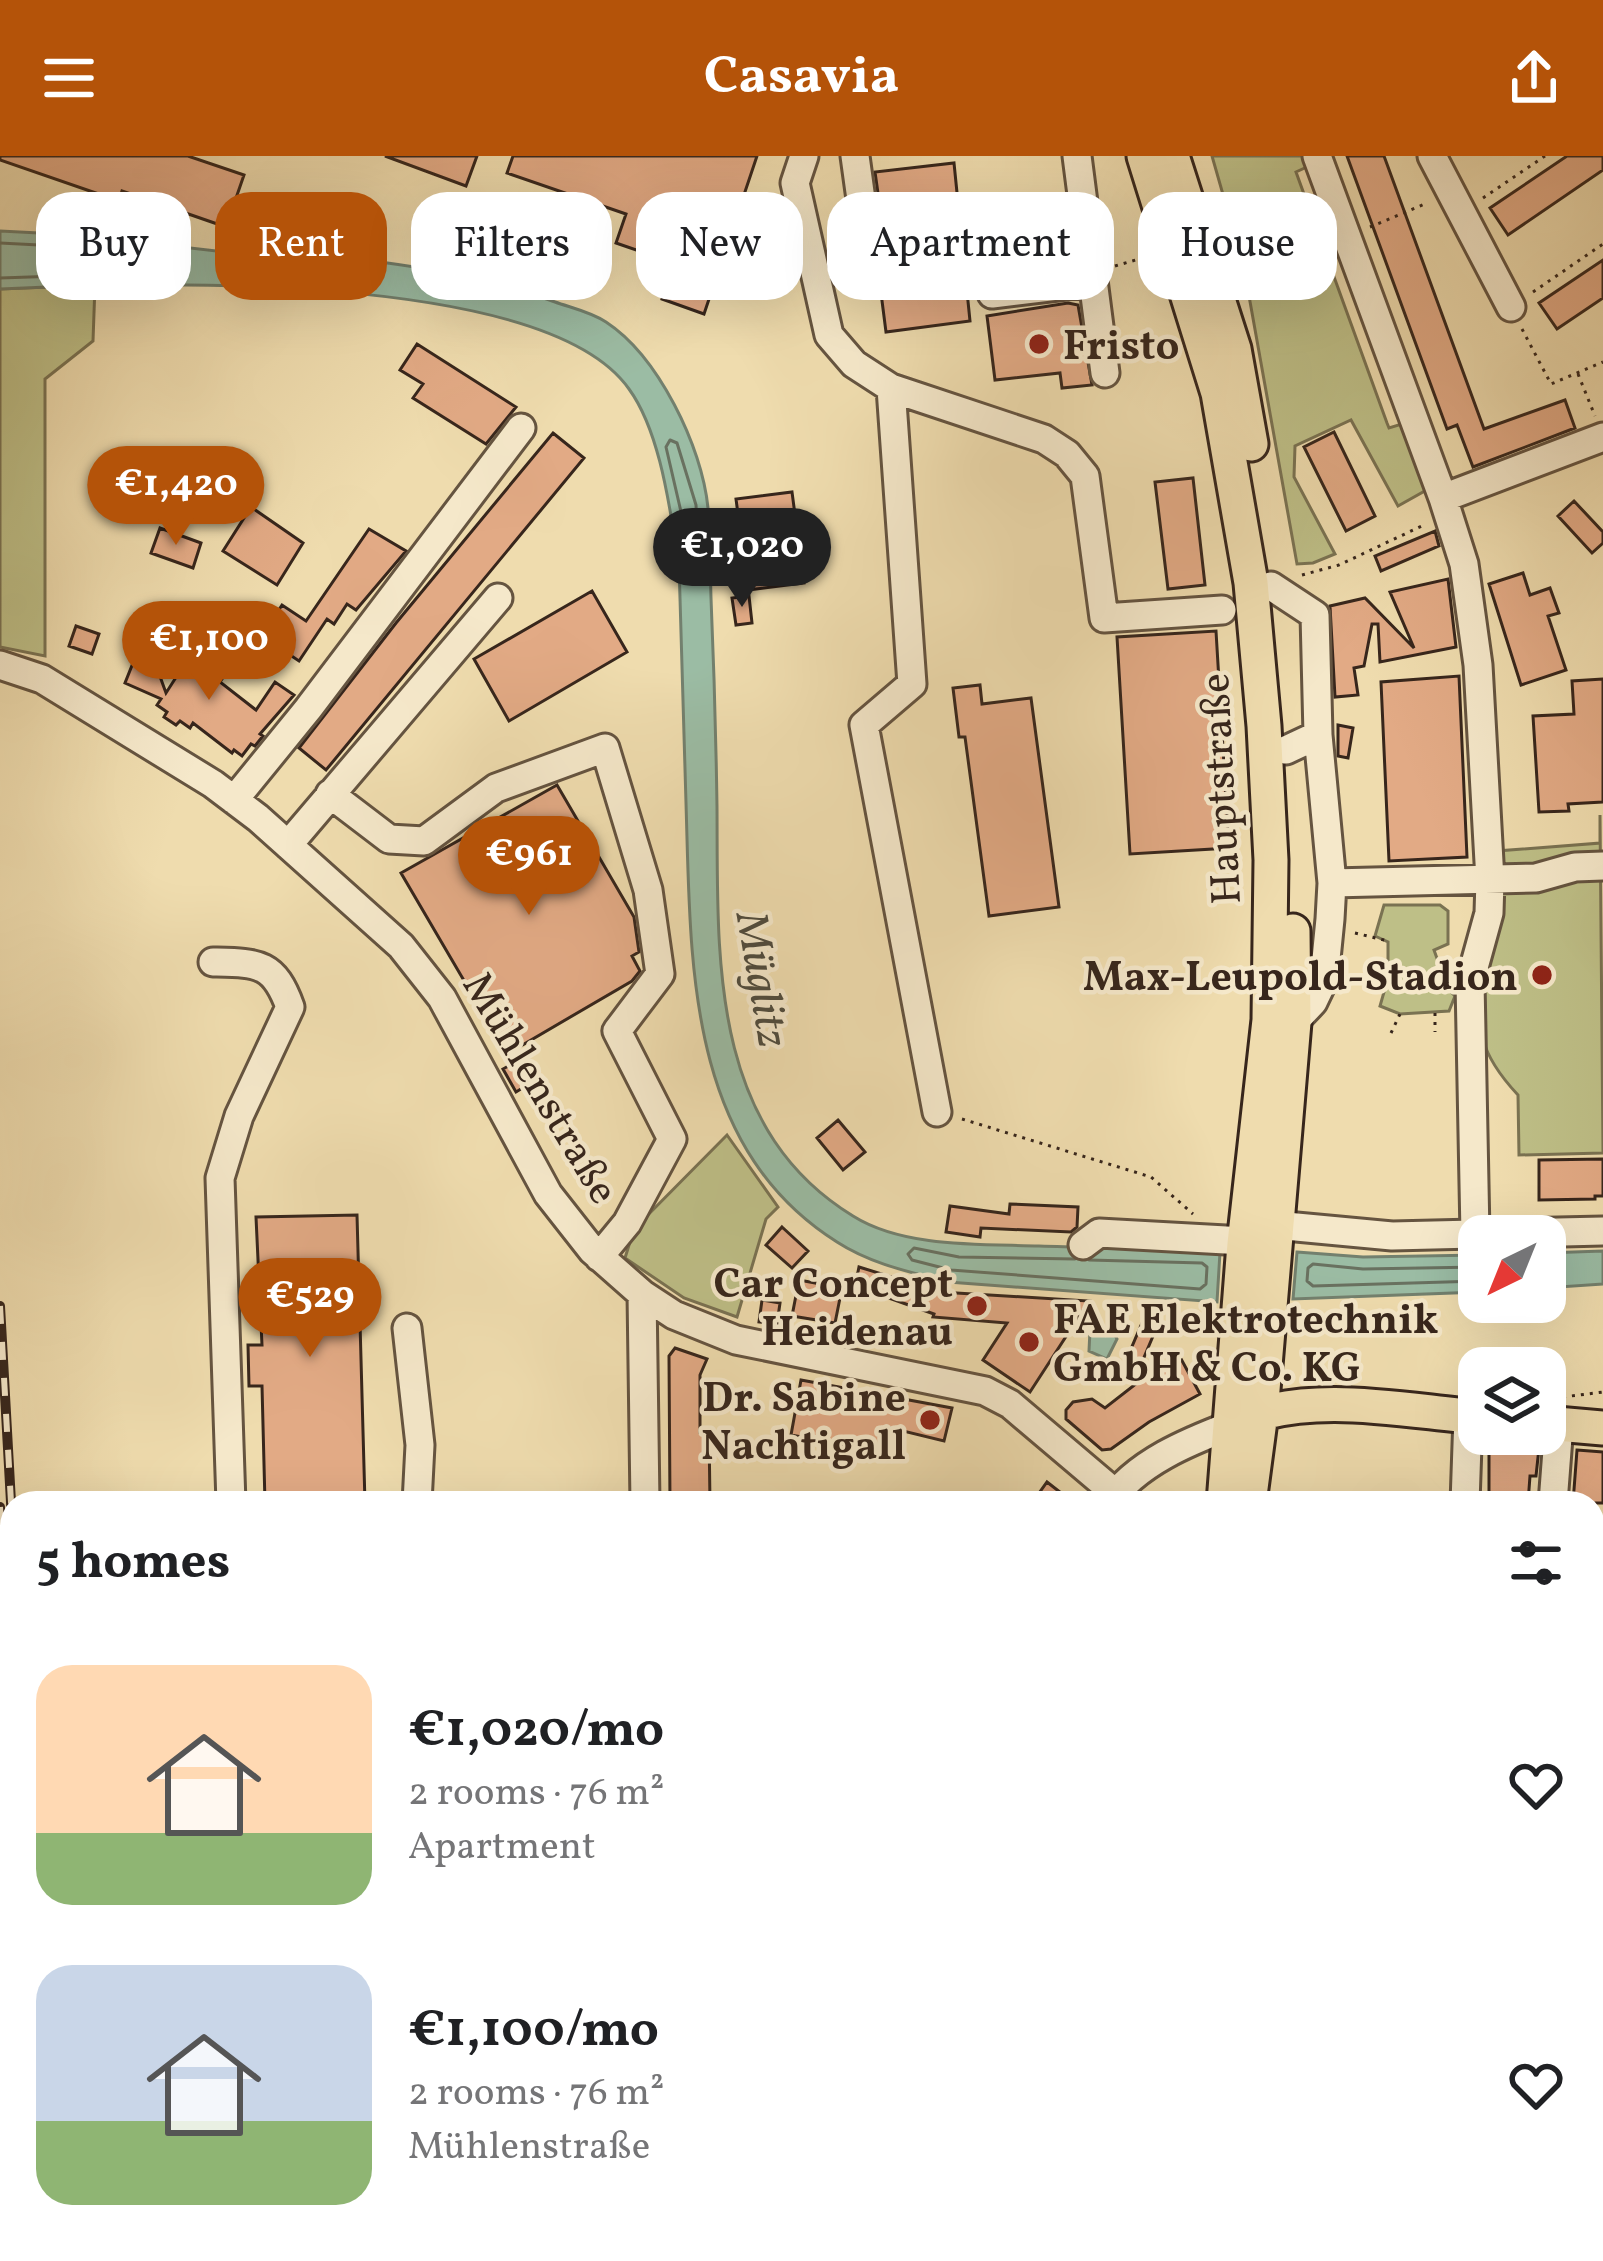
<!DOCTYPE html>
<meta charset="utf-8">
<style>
:root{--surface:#fff;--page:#f6f6f6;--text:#202124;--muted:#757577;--accent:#b45309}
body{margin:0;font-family:Vollkorn,serif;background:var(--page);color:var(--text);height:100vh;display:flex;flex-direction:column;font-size:45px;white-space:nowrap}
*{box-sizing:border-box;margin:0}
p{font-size:39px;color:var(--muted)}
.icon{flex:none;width:66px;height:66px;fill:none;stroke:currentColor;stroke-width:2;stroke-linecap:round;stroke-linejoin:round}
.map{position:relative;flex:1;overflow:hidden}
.panel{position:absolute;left:0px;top:1335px;width:1605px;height:771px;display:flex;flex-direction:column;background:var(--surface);border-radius:36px 36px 0 0;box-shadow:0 12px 48px #0002}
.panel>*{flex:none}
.guide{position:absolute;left:36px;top:36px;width:1533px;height:108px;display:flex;gap:24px}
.needle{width:78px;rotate:223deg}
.tools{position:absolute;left:1458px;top:1059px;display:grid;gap:24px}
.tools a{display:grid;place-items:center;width:108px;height:108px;border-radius:24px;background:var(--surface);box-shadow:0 12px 48px #0002;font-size:60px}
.price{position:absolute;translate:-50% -102px;padding:0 27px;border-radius:42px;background:var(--accent);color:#fff;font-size:39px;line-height:78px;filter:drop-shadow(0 3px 6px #0008)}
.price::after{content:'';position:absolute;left:50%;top:72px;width:36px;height:27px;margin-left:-18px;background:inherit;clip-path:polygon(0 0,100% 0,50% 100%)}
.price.selected{background:#222;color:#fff}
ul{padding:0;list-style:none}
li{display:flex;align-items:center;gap:36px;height:300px;padding:0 36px}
li span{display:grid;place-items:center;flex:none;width:336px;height:240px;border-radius:36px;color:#555}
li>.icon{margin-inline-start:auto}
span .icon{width:144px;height:144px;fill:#fffc;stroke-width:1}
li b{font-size:51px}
h2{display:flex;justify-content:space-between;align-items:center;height:144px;padding:0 36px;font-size:51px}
.chip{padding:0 42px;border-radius:36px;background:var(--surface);box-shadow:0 12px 48px #0002;font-size:42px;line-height:108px}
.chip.selected{background:var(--accent);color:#fff}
header{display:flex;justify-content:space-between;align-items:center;height:156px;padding:0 36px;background:var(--accent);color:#fff;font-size:54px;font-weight:700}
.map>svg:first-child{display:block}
</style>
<header><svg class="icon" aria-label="menu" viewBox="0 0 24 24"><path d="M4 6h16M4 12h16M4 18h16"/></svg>Casavia<svg class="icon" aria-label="share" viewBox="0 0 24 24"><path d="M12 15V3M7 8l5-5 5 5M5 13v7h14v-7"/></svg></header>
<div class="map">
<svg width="1603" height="2105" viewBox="0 0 1603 2105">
<rect width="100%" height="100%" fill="#efdcae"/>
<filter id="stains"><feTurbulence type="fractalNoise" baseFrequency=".00167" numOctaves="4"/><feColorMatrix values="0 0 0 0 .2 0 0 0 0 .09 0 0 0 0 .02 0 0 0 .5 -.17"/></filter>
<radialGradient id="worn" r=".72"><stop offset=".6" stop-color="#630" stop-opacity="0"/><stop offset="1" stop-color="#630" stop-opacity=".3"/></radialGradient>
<!-- green -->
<path fill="#bebf87" stroke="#7a7252" stroke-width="3" d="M1212,0H1306L1309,10L1296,16L1387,267L1389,272L1405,267L1430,332L1398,350L1351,264L1295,290L1294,321L1335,398L1313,407L1297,408L1244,112Z
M95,129L93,185L45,223V500L0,491V133Z
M1600,659L1603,997L1519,999L1518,939C1504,924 1488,903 1483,883C1469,830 1490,749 1497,695L1600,687Z
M1384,749H1440L1448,755V788L1434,794L1448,833L1455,840L1449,855L1400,858L1380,850L1388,822V786L1375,780Z
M727,979L778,1051L766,1063L737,1161L684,1142L625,1102L634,1073Z
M1593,1544L1603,1545V1601L1593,1599Z
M866,2094H932L929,2105H862Z
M1278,2094H1419L1421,2104L1278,2105Z"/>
<!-- water -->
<path fill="#9bbca4" stroke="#73806e" stroke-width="3" d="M0,75L78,79L242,98L252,91C353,103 459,110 555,146C572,152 591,156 606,166C658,200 702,290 708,352C711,382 710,412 711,442C714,512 716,582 717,651C718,799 708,971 853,1060C904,1092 981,1088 1039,1090C1099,1092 1160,1092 1220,1096L1217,1146L948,1126C910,1116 871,1108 837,1086C685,990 691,805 686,647C684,567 681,488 679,408C670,355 661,277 629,233C545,113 136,126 0,133Z
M1603,1095V1128L1545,1132V1097Z
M1297,1096L1363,1101L1479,1099V1136L1293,1143Z
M1099,1170L1113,1175L1117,1183L1107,1203L1089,1195L1090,1174Z"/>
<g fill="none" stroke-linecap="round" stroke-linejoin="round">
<!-- shore -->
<path stroke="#697160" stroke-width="3" d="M0,87L78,91L177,104L182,110L177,116L0,122
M257,104L301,109L306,117L300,121L253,117L249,110Z
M670,284L677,287L696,349L697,372L692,377L685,373L666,291Z
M1075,1103L959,1101L914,1092L908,1098L912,1104L951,1114L1200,1133L1206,1128L1207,1111L1202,1107L1089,1104
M1479,1111L1363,1113L1313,1108L1308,1112L1307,1125L1313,1130L1479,1125"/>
</g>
<!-- building -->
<path fill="#e2aa85" stroke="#37261c" stroke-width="3" d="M0,0H188L244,19L226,71L122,35L119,45L0,4Z
M385,0H477L466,30Z
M513,0H757L704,158L662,143L674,107L616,87L626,58L507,17Z
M1347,0H1384L1484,273L1565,244L1575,272L1473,311L1457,269L1447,273Z
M1567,0H1603V14L1508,79L1490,52Z
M954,7L970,165L886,176L881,137L867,139V133L883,129L889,115L875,16Z
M1603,104V142L1557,173L1539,147Z
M1068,147L1078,149L1092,229L1062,232L1060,217L995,224L987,160Z
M417,188L516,251L486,288L413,242L423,228L400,214Z
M1334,276L1375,360L1346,375L1304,291Z
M553,277L584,302L326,614L299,592L396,467Z
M168,321L191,329L186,345L162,336Z
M1193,322L1205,429L1168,433L1155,326Z
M792,336L804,427L748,434L736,343Z
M1574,345L1603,376V387L1592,397L1558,360Z
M251,351L303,387L277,429L223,395Z
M160,372L201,387L193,412L151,397Z
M369,373L406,395L356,454L347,448L334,468L327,463L299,505L262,480L282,449L306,465Z
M1435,375L1439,390L1381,415L1375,400Z
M1523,417L1530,439L1550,432L1559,457L1548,460L1566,514L1521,529L1489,428Z
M1448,423L1456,491L1380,506L1378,468H1372L1364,510L1354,512L1358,539L1335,541L1330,450L1365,442L1414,492L1390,436Z
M592,435L627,496L509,565L474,503Z
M749,440L752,467L736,469L732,442Z
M76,470L99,478L92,498L69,490Z
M1216,475L1229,692L1130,698L1117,481Z
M137,497L154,504L166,537L189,501L222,523L220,526L256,554L275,526L294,539L260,578L263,580L255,590L251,588L242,600L234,594L232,597L193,567L190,572L180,565L176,569L164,561L167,556L157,549L161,543L125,527Z
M1459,520L1467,701L1389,705L1381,526Z
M1603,523V646L1568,648L1569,655L1539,656L1533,560L1574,558L1572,525Z
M980,529L982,548L1031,542L1059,751L989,760L965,581H959L953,532Z
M1338,569L1353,572L1348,602L1338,600Z
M557,629L634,761L639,796L632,800L640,815L632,825L507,898L401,717Z
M521,903L534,925L516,936L503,913Z
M542,928L552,945L539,953L528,936Z
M838,964L865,996L843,1014L817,982Z
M1603,1003V1040H1595V1043L1539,1044V1004Z
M1010,1048L1078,1051L1077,1071L1071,1076L981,1072L980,1081L946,1076L950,1050L1009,1058Z
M357,1059L365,1347H265L262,1230H249L248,1189H262L256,1061Z
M782,1071L808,1095L792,1112L766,1089Z
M859,1111L940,1136L1089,1145L1030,1236L983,1204L1007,1167L933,1161L934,1158L855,1130Z
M799,1124L842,1132L835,1167L792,1160Z
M762,1144L780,1147L777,1168L759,1166Z
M1142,1167L1156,1173L1139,1213L1125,1207Z
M675,1192L707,1203L700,1219V1276L709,1275L710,1347H670L669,1200Z
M1180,1201L1200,1238L1149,1266L1111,1293L1102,1294L1066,1263V1254L1073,1246L1092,1243L1105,1252L1146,1220Z
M801,1224L952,1252L944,1285L887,1271L883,1296L791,1279Z
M1489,1288L1539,1292L1536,1320H1530L1528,1347H1489Z
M1577,1294L1603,1296V1347H1573Z
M1047,1326L1074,1347H1032Z"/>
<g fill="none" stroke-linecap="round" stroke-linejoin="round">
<defs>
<path id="minor" d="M804,0L795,27L829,179L854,208L891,232L1044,283L1067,298L1085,320L1104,462L1222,454
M855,0L871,116
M1077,0L1105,217
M1317,0L1443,342L1464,408L1478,509L1490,724L1489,757L1470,826L1475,1078
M1432,0L1511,151
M992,138L1091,126
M891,232L912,528L864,569L937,956
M1443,342L1603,281
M1271,430L1315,459L1318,579L1332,727L1330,763L1324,823L1313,846L1294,866
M0,509L42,523L213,628L258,662L401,790L442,842L548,1038L592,1094L642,1138L674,1159L736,1184L985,1235L1010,1248L1115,1337
M1286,594L1318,579
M330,638L389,683L424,685L496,632L605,592L648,734L660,818L617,875L672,983L627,1067L599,1101
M234,644L308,553L521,272
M288,689L498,442
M1332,727L1536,722L1575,711L1603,710
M213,806C258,807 274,806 290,851L239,960L220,1022L231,1347
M1275,1069L1392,1080L1603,1075
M1083,1089L1099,1077L1244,1085
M642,1138L645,1347
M407,1172L420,1289L417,1347
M1109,1347C1135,1307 1190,1285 1232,1269
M1465,1347L1468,1260
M1553,1347L1559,1268
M257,2094V2105
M729,2094L730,2096
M1451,2094L1454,2105
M584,2105L591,2094"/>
<path id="major" d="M1144,0L1218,237L1251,427L1264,570L1271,704L1269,864L1244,1088L1224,1347
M1172,0L1234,193L1251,288
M1244,1263C1316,1235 1405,1255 1479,1261
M1545,1267L1603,1272
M1249,1347L1261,1257L1294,866L1293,775
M1220,2094V2105
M1196,2105V2094"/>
</defs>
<!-- minor casing -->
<use href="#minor" stroke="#655440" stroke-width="33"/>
<!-- major casing -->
<use href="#major" stroke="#37261c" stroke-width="39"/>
<!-- path -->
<path stroke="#37261c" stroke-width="3" stroke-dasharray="3 6" stroke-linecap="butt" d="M1483,42L1545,0
M1370,71L1427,47
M1115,110L1146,101
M1533,136L1603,88
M1522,173L1551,228L1603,206
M1578,218L1595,260
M1302,419L1339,409L1426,368
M1355,777L1388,785
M1435,857V876
M1391,877L1400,858
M962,963L1151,1021L1193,1058
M1563,1241L1603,1236
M1593,1812L1603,1824
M1593,1869L1603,1865"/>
<!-- minor -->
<use href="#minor" stroke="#f5e8ca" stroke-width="27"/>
<!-- major -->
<use href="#major" stroke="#efdcae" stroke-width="33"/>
<defs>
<path id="rail" d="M0,1150L12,1364
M0,1351L12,1563
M1593,1527L1603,1528
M0,1695L12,1911
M0,1893L12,2105
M54,2094V2105
M945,2105L948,2094"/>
</defs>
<!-- rail casing -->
<use href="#rail" stroke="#37261c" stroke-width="10"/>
<!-- rail -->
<use href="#rail" stroke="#f5e8ca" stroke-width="6" stroke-dasharray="18" stroke-linecap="butt"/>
</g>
<!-- markers -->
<g fill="#8f2418" stroke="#f5e8ca" stroke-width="4.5">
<circle cx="1039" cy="188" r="12"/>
<circle cx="1542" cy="819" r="12"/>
<circle cx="977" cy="1150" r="12"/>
<circle cx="1029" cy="1186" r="12"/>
<circle cx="930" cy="1264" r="12"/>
</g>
<g text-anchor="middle" stroke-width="9" stroke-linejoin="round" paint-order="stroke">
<!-- poi labels -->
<g font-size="42" font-weight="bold" fill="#37261c" stroke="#f5e8ca" text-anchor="end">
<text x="1063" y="203" text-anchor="start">Fristo</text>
<text x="1518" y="834">Max-Leupold-Stadion</text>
<text x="953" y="1141">Car Concept<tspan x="953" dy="48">Heidenau</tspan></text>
<text x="1053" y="1177" text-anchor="start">FAE Elektrotechnik<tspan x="1053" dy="48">GmbH &amp; Co. KG</tspan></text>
<text x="906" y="1255">Dr. Sabine<tspan x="906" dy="48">Nachtigall</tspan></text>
</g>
<!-- street labels -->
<g font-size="42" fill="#37261c" stroke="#f5e8ca">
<text transform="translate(1219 633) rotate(-93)" y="15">Hauptstraße</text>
<text transform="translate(542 931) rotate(59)" y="15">Mühlenstraße</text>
</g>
<!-- water labels -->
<g font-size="45" font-style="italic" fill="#504c3e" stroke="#f5e8ca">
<text transform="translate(764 823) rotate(80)" y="16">Müglitz</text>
</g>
</g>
<rect width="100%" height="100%" filter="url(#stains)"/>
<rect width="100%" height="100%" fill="url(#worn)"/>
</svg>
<div class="tools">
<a><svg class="needle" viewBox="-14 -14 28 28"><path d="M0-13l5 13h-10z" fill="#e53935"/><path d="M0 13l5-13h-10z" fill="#757577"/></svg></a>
<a><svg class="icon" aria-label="layers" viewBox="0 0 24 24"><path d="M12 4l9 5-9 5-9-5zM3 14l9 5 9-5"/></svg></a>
</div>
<b class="price" style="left:176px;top:392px">€1,420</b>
<b class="price selected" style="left:742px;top:454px">€1,020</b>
<b class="price" style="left:209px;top:547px">€1,100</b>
<b class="price" style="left:529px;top:762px">€961</b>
<b class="price" style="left:310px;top:1204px">€529</b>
<div class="guide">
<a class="chip">Buy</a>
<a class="chip selected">Rent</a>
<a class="chip">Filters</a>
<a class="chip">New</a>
<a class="chip">Apartment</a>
<a class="chip">House</a>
</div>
<section class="panel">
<h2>5 homes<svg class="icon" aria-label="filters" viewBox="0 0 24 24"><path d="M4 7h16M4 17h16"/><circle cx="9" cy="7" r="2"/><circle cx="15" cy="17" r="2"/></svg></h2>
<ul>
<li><span style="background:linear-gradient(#ffd9b3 70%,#8fb573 0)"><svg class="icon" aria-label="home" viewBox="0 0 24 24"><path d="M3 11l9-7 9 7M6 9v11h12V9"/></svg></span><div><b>€1,020/mo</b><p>2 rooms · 76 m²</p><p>Apartment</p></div><svg class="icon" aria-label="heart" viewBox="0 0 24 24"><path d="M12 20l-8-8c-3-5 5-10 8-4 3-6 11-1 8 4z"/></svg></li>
<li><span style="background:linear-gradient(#c9d6e8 65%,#8fb573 0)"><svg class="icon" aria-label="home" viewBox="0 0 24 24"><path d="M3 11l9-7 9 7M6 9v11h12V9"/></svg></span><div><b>€1,100/mo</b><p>2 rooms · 76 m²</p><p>Mühlenstraße</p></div><svg class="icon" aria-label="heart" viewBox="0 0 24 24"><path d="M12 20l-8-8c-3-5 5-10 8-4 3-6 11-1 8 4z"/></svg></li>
</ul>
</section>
</div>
